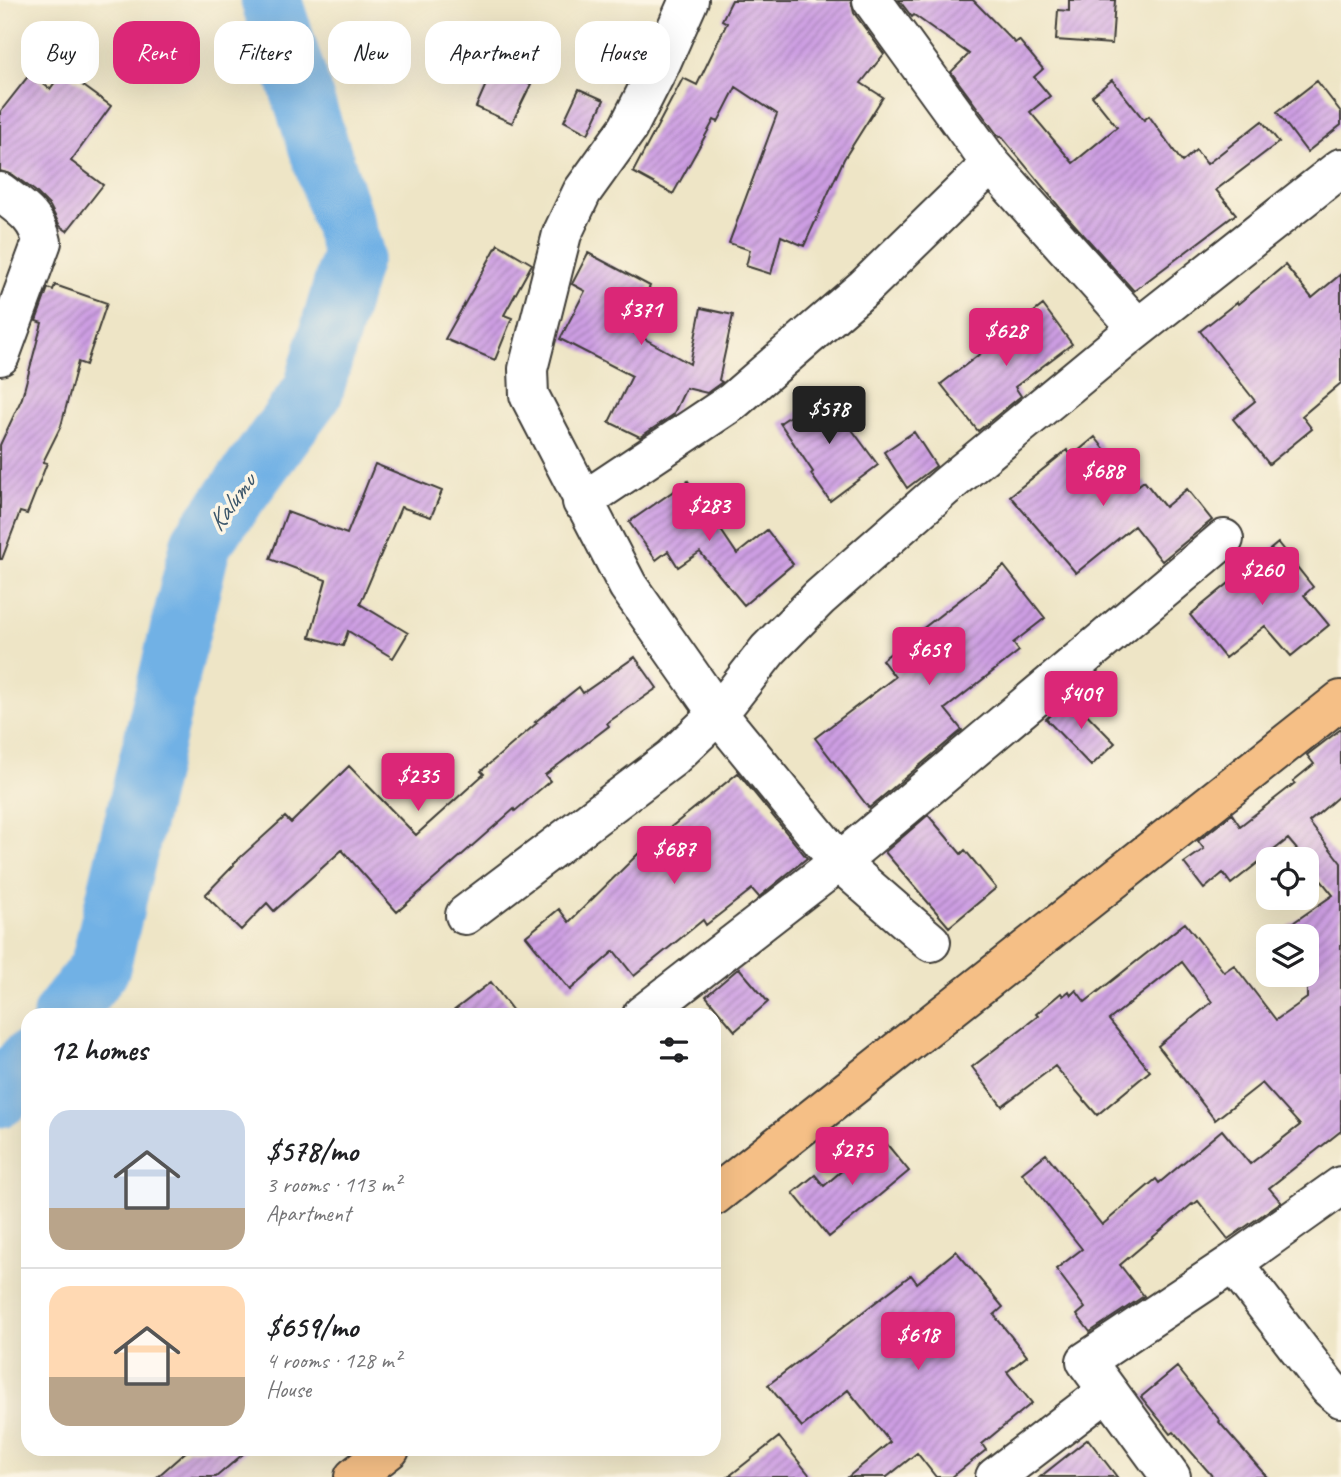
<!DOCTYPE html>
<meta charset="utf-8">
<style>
:root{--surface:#fff;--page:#f6f6f6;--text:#202124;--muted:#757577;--line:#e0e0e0;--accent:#db2777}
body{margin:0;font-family:Caveat,sans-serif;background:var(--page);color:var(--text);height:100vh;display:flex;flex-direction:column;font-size:26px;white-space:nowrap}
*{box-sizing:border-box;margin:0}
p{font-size:23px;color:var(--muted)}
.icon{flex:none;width:38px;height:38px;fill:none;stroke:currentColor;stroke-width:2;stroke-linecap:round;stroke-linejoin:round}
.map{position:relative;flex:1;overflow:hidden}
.side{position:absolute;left:21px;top:1008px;width:700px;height:448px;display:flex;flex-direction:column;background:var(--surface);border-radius:21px;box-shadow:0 7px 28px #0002}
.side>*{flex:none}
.hud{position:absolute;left:21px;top:21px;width:700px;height:63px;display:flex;gap:14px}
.fabs{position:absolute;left:1256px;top:847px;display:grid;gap:14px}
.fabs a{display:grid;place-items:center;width:63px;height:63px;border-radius:14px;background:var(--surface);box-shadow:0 7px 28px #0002;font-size:35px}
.price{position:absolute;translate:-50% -60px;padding:0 16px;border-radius:7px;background:var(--accent);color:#fff;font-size:23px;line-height:46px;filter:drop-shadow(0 2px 4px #0008)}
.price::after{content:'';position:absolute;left:50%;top:42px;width:21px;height:16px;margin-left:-10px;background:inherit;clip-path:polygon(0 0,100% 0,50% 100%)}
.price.selected{background:#222;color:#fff}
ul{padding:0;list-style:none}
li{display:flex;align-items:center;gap:21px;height:175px;padding:0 28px}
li+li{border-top:2px solid var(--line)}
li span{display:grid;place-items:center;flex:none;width:196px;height:140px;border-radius:21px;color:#555}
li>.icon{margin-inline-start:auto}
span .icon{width:84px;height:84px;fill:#fffc;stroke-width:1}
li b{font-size:30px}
h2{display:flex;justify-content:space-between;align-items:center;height:84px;padding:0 28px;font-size:30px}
.chip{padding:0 24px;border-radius:21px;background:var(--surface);box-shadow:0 7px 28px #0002;font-size:24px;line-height:63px}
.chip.selected{background:var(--accent);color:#fff}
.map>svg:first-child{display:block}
</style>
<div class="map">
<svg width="1341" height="1477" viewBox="0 0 1341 1477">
<defs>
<pattern id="building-hatch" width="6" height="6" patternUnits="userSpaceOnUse" patternTransform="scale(1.75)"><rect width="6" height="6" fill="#cd9ee3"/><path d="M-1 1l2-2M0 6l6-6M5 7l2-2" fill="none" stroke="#a680b7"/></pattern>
</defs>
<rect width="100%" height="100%" fill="#fcf5e5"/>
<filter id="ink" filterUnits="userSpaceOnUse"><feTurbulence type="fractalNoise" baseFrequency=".0143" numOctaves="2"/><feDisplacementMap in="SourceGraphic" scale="14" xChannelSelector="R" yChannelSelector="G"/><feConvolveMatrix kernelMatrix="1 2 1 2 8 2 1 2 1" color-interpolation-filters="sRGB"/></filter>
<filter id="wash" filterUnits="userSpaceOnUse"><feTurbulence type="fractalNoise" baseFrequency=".00686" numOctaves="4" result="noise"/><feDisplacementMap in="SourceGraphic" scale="28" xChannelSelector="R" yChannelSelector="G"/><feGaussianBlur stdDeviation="1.57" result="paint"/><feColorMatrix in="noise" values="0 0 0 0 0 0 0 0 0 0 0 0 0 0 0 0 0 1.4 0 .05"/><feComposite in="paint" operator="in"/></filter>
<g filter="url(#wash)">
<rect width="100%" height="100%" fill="#eee5c6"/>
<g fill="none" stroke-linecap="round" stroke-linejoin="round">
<!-- river -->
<path stroke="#71b1e5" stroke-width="61" d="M63,1015L100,967L201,543L313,391L353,252L271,0
M0,1097L28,1061"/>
</g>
<g id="blocks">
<!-- building -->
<path fill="url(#building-hatch)" d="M732,0H851L854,13L884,54L861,83L883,97L844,159L804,246L781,236L771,274L746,266L750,250L729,243L777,114L736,87L718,122L714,120L673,194L633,172L683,78L697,85L727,23L722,20Z
M899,0H973L1015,43L1019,40L1043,69L1034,77L1050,96L1030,112L1073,163L1117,127L1092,96L1112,80L1144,120L1149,116L1182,162L1196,150L1207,164L1262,121L1279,142L1216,190L1236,214L1134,291L1065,214L1001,136L999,137L951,72L969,54L914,15L912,17Z
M1069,0H1115L1112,44L1056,40L1058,10L1069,11Z
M494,66L531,84L512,123L476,107Z
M63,71L111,106L71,161L103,185L67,231L60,226L50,206L35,191L13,175L0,171V112L30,74L50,89Z
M1317,81L1341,112V125L1307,152L1277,112Z
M579,89L604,100L588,134L564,121Z
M498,244L532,264L504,315L512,318L495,360L445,339Z
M588,253L650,286L629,330L690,364L701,308L733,315L719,380L722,382L707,393L686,388L673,415L640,437L609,422L632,376L560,339L585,291L572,284Z
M1285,265L1312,298L1341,274V383L1302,416L1312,429L1269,464L1233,419L1255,401L1200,331L1237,302L1238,304Z
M55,285L107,303L86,365L78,362L61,426L43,462L47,463L27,514L20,512L2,559H0V445L22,398L42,323L36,321L48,288L53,290Z
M1043,305L1072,344L1015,387L1021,396L978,431L941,384Z
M825,393L878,465L830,501L811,474L813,472L780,423Z
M914,432L936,466L907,488L884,452Z
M1095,437L1135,488L1144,481L1165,507L1187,489L1212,520L1162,561L1134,526L1076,573L1010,496L1067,450L1072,456Z
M375,464L442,491L431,517L401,507L360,604L408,633L393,658L348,631L343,646L310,637L326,580L270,559L287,512L347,534Z
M688,481L737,554L767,530L793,564L744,605L700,552L678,567L668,551L656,560L629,522Z
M1278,543L1313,587L1304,595L1329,625L1291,656L1265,626L1225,658L1190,615Z
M1004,566L1045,618L1013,643L1019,651L945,709L962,730L869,808L815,738L895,677L882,660Z
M635,657L657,688L607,723L609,726L545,775L550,781L515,811L514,809L397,912L342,850L274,911L267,903L241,930L205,895L234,865L233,864L285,817L291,823L349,766L416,835L484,774L481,771L537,723L535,722L579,687L583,693Z
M1070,697L1115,743L1091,766L1046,719Z
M1341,729V799L1339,796L1309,822L1341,863V1131L1269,1188L1281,1202L1228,1239L1198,1201L1193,1205L1192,1204L1120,1265L1144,1296L1090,1332L1077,1315L1085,1308L1056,1269L1082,1249L1022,1173L1046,1154L1102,1225L1156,1179L1159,1183L1222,1130L1250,1164L1300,1125L1262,1083L1215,1120L1158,1046L1212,1002L1182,962L1109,1020L1150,1071L1097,1115L1055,1066L1002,1106L972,1067L1038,1016L1036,1014L1061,993L1063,996L1069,991L1071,995L1076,990L1085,1002L1185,923L1224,972L1234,965L1276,1020L1307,998V936H1274L1333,895L1307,863V859H1305L1288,839L1231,884L1223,873L1204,889L1184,863L1204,849L1198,841L1232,814L1240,826L1295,783L1293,781L1314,764L1307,755Z
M738,773L807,858L759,897L752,889L706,925L703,920L634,976L614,951L570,990L526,936L559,909L569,922L640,852Z
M928,815L961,854L965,850L996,888L949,927L885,852Z
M739,968L768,1002L735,1031L706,996Z
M491,982L516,1015H448Z
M881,1137L909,1171L829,1237L793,1193L815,1175L824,1186Z
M956,1251L1003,1307L994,1315L1027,1356L1007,1372L1032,1403L982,1444L986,1450L952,1477H936L917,1453L887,1477H848L890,1442L848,1390L802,1427L768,1385L911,1275L917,1283Z
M1177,1367L1220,1421L1219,1422L1267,1477H1213L1174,1432L1171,1434L1141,1397Z
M779,1437L811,1477H728Z
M1088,1439L1117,1477H1040Z
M189,1449H249L216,1477H157Z"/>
</g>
</g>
<g filter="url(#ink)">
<use href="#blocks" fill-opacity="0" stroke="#3c3a36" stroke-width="2"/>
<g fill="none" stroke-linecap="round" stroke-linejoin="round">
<defs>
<path id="minor" d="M689,0L661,63L628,128L582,192L562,234L528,369L529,395L628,586L718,714L839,862L931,942
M872,0L991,164
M0,192C19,207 37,216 42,242L0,356
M582,502L732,402L865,287L991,164L1138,328
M465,915L672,758L718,714L768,650L819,598L945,487L1128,336L1341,168
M642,1015L839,862L1224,539
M1233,1263L1329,1388L1341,1398
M995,1477L1108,1391
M1171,1477L1086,1361L1233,1263L1341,1186"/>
<path id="major" d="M714,1196L1341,700
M354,1477L390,1449"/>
</defs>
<!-- minor casing -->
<use href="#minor" stroke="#3c3a36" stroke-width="42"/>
<!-- major casing -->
<use href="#major" stroke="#3c3a36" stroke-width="42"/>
<!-- minor -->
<use href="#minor" stroke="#fff" stroke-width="38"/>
<!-- major -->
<use href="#major" stroke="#f5bf86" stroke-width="38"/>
</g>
</g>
<g text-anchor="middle" stroke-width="7" stroke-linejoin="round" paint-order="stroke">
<!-- water labels -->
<g font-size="26" font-style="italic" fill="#3e586c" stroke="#fcf5e5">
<text transform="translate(231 502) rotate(-54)" y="9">Kalumu</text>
</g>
</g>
</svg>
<div class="fabs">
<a><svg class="icon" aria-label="locate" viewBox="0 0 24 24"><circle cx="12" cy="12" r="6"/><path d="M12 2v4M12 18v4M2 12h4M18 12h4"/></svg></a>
<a><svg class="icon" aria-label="layers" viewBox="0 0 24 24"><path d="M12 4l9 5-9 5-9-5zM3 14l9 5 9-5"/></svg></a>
</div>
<b class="price" style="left:641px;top:347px">$371</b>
<b class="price" style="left:1006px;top:368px">$628</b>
<b class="price selected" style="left:829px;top:446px">$578</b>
<b class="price" style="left:1103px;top:508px">$688</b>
<b class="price" style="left:709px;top:543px">$283</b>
<b class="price" style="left:1262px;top:607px">$260</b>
<b class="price" style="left:929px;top:687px">$659</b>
<b class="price" style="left:1081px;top:731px">$409</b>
<b class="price" style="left:418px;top:813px">$235</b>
<b class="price" style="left:674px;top:886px">$687</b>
<b class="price" style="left:852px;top:1187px">$275</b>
<b class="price" style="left:918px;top:1372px">$618</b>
<div class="hud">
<a class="chip">Buy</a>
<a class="chip selected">Rent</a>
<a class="chip">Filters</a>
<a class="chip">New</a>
<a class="chip">Apartment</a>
<a class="chip">House</a>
</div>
<section class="side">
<h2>12 homes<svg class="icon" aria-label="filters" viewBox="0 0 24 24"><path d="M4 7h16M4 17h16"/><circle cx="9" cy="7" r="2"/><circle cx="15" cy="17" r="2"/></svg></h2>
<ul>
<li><span style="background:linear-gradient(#c9d6e8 70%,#b9a48a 0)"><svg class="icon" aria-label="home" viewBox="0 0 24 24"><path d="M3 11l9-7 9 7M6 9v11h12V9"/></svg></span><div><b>$578/mo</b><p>3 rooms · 113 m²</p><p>Apartment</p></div></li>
<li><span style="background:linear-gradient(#ffd9b3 65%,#b9a48a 0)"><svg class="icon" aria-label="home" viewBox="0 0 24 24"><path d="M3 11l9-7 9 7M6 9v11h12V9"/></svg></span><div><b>$659/mo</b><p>4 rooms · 128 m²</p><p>House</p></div></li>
</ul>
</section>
</div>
